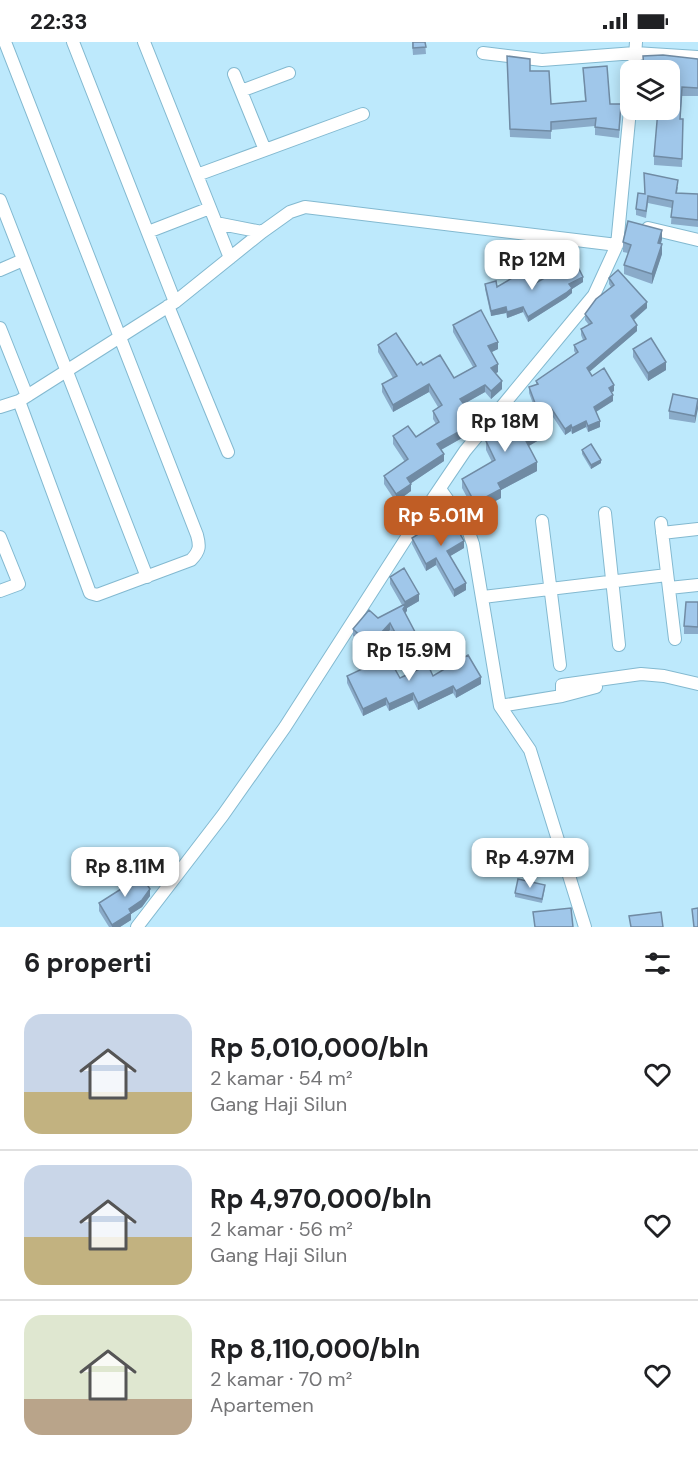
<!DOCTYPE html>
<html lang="id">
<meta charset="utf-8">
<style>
:root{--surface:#fff;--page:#f2f2f2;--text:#202124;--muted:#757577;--line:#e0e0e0;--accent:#c05d25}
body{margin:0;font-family:"DM Sans",sans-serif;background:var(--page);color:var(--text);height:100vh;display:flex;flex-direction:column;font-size:22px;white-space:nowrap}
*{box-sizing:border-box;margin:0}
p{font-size:20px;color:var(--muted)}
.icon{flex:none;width:33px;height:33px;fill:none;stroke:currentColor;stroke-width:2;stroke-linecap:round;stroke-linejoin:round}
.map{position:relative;height:885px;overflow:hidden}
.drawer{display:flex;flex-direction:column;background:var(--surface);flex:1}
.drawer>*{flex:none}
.fabs{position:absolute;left:620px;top:18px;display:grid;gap:12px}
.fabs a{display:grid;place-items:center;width:60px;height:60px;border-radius:12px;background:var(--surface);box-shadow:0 3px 15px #0003;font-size:30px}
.price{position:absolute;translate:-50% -51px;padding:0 14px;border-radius:12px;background:#fff;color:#222;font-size:20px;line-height:39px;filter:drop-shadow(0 2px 3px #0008)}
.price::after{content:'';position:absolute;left:50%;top:36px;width:18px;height:14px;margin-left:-9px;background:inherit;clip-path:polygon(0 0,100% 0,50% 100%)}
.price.on{background:var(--accent);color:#fff}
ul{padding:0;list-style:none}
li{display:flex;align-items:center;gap:18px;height:150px;padding:0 24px}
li+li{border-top:2px solid var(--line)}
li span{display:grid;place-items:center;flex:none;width:168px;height:120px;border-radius:18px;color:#555}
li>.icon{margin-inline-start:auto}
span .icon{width:72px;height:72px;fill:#fffc;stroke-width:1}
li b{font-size:26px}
h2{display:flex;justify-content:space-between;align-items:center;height:72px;padding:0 24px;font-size:26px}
.status{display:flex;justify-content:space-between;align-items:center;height:42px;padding:0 30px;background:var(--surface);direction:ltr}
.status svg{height:16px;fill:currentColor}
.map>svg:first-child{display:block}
</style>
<div class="status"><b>22:33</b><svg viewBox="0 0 49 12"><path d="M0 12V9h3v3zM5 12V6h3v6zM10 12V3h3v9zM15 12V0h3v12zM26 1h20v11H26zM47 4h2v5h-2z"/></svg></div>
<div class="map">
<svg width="698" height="885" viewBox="0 0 698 885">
<rect width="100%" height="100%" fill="#bde9fc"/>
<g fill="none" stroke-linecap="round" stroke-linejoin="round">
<defs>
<path id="minor" d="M5,0L197,493C200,504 200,509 191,518L97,553L90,551L19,359
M73,0L175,260
M144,0L230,216
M483,11L542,18L635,11L698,15
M634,28L636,0
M234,32L265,108
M241,49L289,31
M197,133L363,72
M0,158L147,535
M216,181L262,190
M648,186L698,198
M148,190L210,166
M0,228L23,218
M168,264L228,410
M0,286L27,354
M0,365L19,359L175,260L262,190L290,170L305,165L617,203
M440,447L467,485L473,502L500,664L530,708L585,885
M605,471L619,603
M542,479L560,623
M661,481L675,597
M662,491L698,487
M0,495L19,542L0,549
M669,546L698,543
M483,555L667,533
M562,654V643L641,632L664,634L698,642
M500,664L562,654L596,645
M137,885L223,773L285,685L409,492L465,409L594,253L617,203L630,68"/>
</defs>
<!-- minor casing -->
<use href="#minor" stroke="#83b9d0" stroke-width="14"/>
<!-- minor -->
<use href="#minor" stroke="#fff" stroke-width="12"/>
</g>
<!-- wall -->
<path fill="#8aabc9" d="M412,0H425L426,12L413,13Z
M507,14L530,29L551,62L585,59L583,26L610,62L621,70L619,96L595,93V84L551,88V97L510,95Z
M643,14L698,17V54H682L680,77H683L682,125L654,123V114L669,28H643Z
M678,145L677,151L698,152V185L671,182L672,166L648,161L646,176L636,173V167L644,152Z
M662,197L661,202L662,212L652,242L624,232V223L628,211L623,210V200Z
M609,236L647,266L634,278L637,289L589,330L592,334L614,349L611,350L613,359L596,370L600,385L588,390L586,385L572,392L571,389L565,393L551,372L541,383L529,351V345L536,343V339L576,312L574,309V303L583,298L581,293V287L589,283L585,278V272L611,245L609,242Z
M583,240L572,247V251L566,256L528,280L523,270L507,276L506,271L491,274L485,247V242L497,245Z
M453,283L498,307L491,310L498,330L495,331L502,347L491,357L485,350L464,362L472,380L462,388V396L441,408L444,419L411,441V449L396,460L384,442V434L405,420L393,402V394L416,395L436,382L433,377V369L438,365L429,350L393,370L382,350V342L393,336L378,310V303L417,323H423L454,336L473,325L453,290Z
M633,307L666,328L648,339L633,315Z
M698,357L695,381L669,377V369Z
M503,375L537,387L539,398L529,404L537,429L501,448V456L475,470L462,446V437L492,420L486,408V399L495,394L491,390V381Z
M582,408L601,421L591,427L582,412Z
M433,477L464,506L450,514L466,548L454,555L436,523L426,529L412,502V496L433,483Z
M390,535L419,559L407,566L405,571L415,598L399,606L390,588L370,610L353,594V587L378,576L402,563L390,542Z
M698,560V592H684V584Z
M347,634L400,636L433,634L481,642L456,656L453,651L418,668L413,658L389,669L386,663L363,674L347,641Z
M124,835L150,854L142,865L131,872V878L120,885H109L99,869V861L126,844L124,842Z
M545,846L542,861L515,855V851Z"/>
<!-- shaded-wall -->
<path fill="#708ba4" d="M662,188V197L658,210V201Z
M662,202V212L652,242V232Z
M583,235V240L572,247V251L566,256L528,280V275L569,242Z
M647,260V266L631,280V274Z
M506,265V271L491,274V269Z
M523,265V270L507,276V270Z
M637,283V289L587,332V326Z
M498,300V307L488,312V304Z
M666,320V328L648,339V331Z
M498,322V330L491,334V326Z
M502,339V347L491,357V349Z
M429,342V350L393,370V363Z
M485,343V350L460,364V357Z
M614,343V349L609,352V346Z
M613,353V359L594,371V365Z
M698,360V367L695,381V374Z
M551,366V372L541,383V377Z
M472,373V380L461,388L462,396L437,410V402L458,383Z
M586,379V385L572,392V386Z
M600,379V385L588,390V384Z
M571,383V389L565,393V387Z
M539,389V398L525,406V397Z
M444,412V419L407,444V436Z
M601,418V421L591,427V423Z
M537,420V429L501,448V456L475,470V461L498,441Z
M411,442V449L396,460V452Z
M464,499V506L447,516V509Z
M436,516V523L426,529V522Z
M466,541V548L454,555V548Z
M419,552V559L407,566V569L403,574L405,560Z
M390,581V588L370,610V603Z
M415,590V598L399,606V598Z
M481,635V642L456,656V649Z
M453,644V651L418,668V661Z
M413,651V658L389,669V662Z
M386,656V663L363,674V667Z
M150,847V854L142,865L131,872V878L120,885H112V883Z"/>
<!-- building -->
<path fill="#a0c7ea" stroke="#708ba4" stroke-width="1.5" d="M413,0H425L426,5L413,6Z
M663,13L698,17V46L682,45L680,77H683L682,117L654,114L658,68H669V28H644L643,14Z
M507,14L530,17V29H549L551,62L586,59L583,26L607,24L610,62H621L619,88L595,85L596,76L551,80V89L510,87Z
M644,131L678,138L676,151L698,152V178L671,175L673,159L648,154L646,169L636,167L638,151L645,152Z
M628,179L662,188L658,201L662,202L652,232L624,223L631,203L623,200Z
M575,219L583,235L569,242L572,246L566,251L528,275L523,265L507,270L506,265L491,269L485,242L496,239L497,245L524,229L532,243Z
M618,228L647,260L631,274L637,283L587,326L592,334L604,326L614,343L609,346L613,353L594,365L600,379L588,384L586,379L572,386L571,383L565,387L551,366L541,377L529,345L538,342L536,339L578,310L574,303L586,297L581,287L592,281L585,272L596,257L614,243L609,236Z
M481,268L498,300L488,304L498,322L491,326L502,339L491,349L485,343L460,357L472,373L458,383L462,388L437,402L444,412L407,436L411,442L396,452L384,434L408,417L393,394L408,384L416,395L439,380L433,369L442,363L429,342L393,363L382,342L397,334L378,303L396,291L417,323L421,320L423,323L440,313L454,336L476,324L453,283Z
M651,296L666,320L648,331L633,307Z
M673,352L698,357L695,374L669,369Z
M524,363L537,378L534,382L539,389L525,397L537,420L498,441L501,447L475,461L462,437L495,418L486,399L501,391L491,381L499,372L503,375Z
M591,402L601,418L591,423L582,408Z
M447,469L464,499L447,509L466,541L454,548L436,516L426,522L412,496L436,481L433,477Z
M404,526L419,552L405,560L390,535Z
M686,560H698V585L684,584Z
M407,561L403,567L415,590L399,598L390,581L370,603L353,587L369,568L378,576Z
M468,613L481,635L456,649L453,644L418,661L413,651L389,662L386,656L363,667L347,634L381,618L383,624L391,620L400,636L428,623L433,634Z
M137,827L150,847L142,858L129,867L131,871L112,883L99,861L129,842L124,835Z
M518,837L545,843L542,857L515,851Z
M571,866L573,885H535L533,870Z
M698,866V885H694L692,867Z
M661,870L663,885H631L629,874Z"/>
</svg>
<div class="fabs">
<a><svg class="icon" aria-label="layers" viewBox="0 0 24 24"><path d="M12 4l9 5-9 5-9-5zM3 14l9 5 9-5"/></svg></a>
</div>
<b class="price" style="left:532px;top:249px">Rp 12M</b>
<b class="price" style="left:505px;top:411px">Rp 18M</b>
<b class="price on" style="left:441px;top:505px">Rp 5.01M</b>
<b class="price" style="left:409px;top:640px">Rp 15.9M</b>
<b class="price" style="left:530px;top:847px">Rp 4.97M</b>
<b class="price" style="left:125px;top:856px">Rp 8.11M</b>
</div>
<section class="drawer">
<h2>6 properti<svg class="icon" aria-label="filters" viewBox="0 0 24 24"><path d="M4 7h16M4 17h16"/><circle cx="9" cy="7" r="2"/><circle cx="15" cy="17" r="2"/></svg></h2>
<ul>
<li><span style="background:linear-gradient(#c9d6e8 65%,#c2b280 0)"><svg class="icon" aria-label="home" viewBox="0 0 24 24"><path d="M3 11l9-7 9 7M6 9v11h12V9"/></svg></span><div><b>Rp 5,010,000/bln</b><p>2 kamar · 54 m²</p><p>Gang Haji Silun</p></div><svg class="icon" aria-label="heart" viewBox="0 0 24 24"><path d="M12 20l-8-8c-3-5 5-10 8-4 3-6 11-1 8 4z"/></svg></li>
<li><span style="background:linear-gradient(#c9d6e8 60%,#c2b280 0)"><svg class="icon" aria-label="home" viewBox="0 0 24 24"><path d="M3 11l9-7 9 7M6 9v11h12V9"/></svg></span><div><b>Rp 4,970,000/bln</b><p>2 kamar · 56 m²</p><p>Gang Haji Silun</p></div><svg class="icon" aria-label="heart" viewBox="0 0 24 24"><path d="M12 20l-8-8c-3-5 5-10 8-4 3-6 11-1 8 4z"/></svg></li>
<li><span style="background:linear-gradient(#dfe7d0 70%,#b9a48a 0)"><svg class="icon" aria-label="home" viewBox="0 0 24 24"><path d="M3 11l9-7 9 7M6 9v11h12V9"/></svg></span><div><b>Rp 8,110,000/bln</b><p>2 kamar · 70 m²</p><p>Apartemen</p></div><svg class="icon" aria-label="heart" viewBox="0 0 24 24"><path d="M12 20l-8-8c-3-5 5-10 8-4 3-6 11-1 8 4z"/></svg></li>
</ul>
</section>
